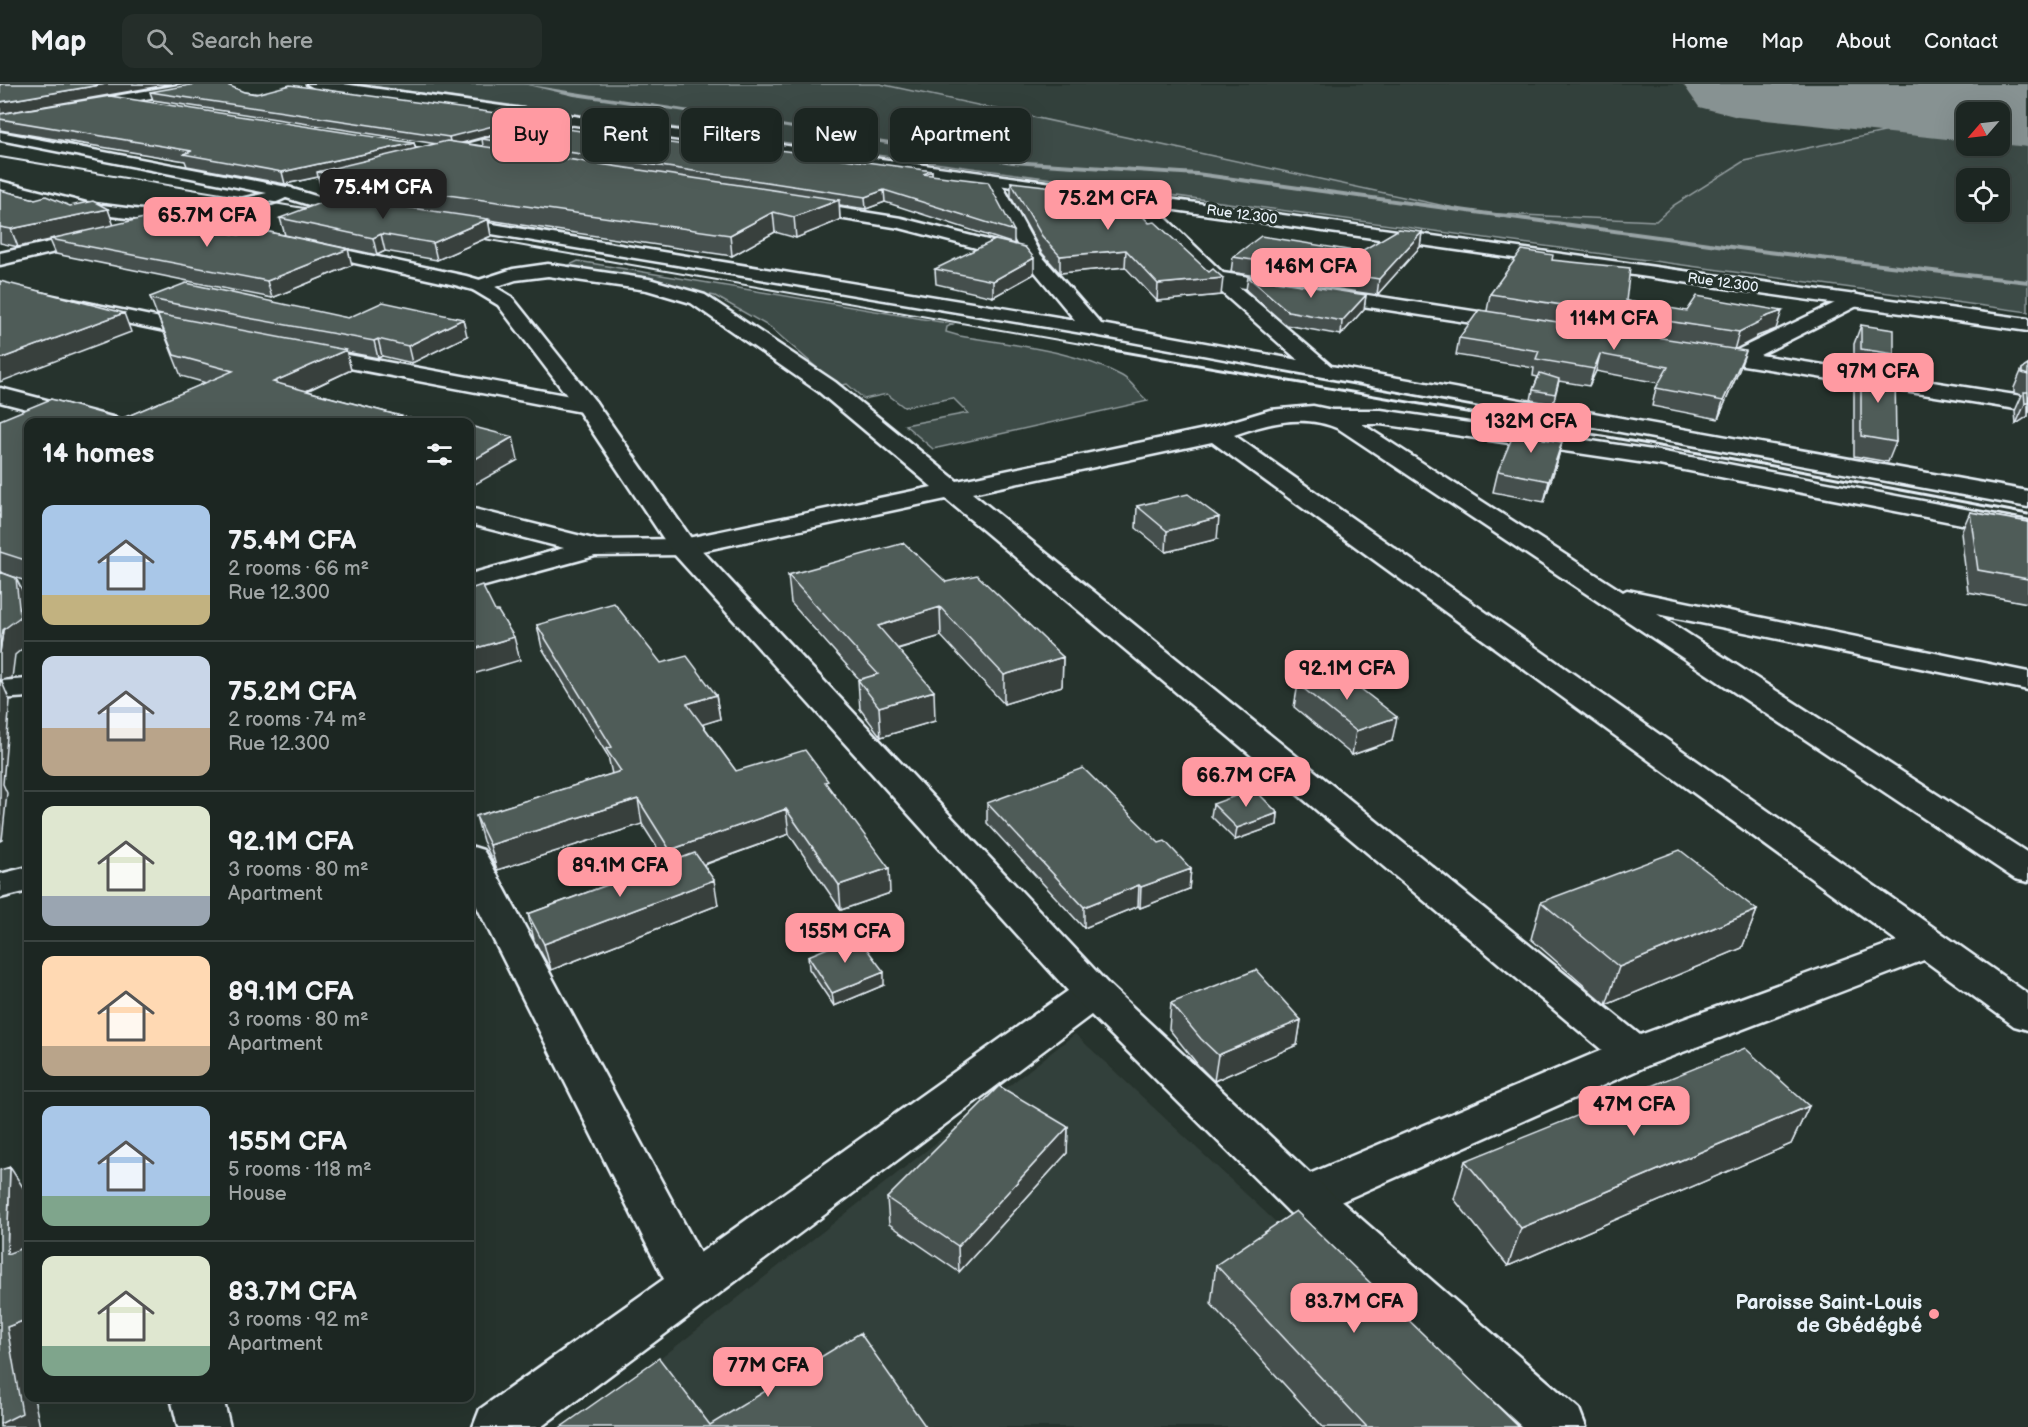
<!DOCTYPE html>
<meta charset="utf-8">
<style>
:root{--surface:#1c2622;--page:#252e2a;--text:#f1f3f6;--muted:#a0a5a5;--line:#3a4340;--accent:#ff9aa2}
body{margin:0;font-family:"Balsamiq Sans",sans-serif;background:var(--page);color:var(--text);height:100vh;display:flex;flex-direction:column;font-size:22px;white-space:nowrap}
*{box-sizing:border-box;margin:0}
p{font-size:20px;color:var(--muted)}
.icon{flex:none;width:33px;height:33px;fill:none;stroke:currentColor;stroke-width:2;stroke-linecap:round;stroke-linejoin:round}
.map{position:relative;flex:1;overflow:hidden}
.side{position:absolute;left:24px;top:334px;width:450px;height:984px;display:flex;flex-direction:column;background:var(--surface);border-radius:12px;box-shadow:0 6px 24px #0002,0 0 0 2px var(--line)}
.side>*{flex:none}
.top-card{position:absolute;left:492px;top:24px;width:570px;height:54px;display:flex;gap:12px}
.needle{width:39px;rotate:242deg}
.tools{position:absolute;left:1956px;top:18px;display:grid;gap:12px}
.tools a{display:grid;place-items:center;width:54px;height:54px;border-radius:12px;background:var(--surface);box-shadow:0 6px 24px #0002,0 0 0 2px var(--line);font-size:30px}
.price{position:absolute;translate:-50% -51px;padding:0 14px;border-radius:12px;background:var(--accent);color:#111;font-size:20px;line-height:39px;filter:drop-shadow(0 2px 3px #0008)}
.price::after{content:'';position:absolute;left:50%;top:36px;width:18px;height:14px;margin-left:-9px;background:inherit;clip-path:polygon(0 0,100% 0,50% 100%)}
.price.active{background:#222;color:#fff}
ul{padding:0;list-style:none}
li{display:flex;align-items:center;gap:18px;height:150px;padding:0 18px}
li+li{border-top:2px solid var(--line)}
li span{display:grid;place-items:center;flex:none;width:168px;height:120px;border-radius:12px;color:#555}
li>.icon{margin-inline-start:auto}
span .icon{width:72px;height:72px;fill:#fffc;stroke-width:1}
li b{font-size:26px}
h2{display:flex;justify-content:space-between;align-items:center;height:72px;padding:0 18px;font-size:26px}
.tag{padding:0 21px;border-radius:12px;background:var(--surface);box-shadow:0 6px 24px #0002,0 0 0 2px var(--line);font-size:21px;line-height:54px}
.tag.active{background:var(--accent);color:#111}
header{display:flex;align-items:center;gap:36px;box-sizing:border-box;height:84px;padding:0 30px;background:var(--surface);border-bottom:2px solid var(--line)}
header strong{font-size:28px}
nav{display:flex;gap:33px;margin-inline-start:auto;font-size:21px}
.search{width:420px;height:54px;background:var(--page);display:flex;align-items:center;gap:15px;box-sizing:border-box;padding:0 21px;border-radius:12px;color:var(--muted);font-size:22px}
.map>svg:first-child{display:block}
</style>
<header>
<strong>Map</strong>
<div class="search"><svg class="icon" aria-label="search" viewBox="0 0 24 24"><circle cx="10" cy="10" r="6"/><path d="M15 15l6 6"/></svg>Search here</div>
<nav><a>Home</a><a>Map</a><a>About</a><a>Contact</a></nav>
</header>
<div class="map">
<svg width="2028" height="1343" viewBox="0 0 2028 1343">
<rect width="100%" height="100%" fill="#26332d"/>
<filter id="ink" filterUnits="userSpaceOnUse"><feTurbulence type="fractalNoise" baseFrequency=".0167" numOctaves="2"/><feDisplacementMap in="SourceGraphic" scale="12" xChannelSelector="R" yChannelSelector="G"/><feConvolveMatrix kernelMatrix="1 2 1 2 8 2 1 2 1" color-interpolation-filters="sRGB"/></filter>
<g filter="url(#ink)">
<!-- built -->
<path fill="#333f3a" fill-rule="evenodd" d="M355,0H2028V228L2022,227ZM1966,28H2000V62H1966ZM1966,94H2000V128H1966Z
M1075,950L1495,1343H573Z"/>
<!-- green -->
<path fill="#3e4b47" stroke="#939ea0" stroke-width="1.5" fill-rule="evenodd" d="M355,0H880L1477,129L1656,137L1674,121L1744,77L1889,47L1966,54V62H2000V57L2028,59V228ZM2000,94V128H1966V94Z
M578,177L953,240L947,243L946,248L960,252C1013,261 1074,266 1122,292C1133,298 1138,310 1148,317L933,365L905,341L968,329L953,314L904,323L887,310L864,315L847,300L838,302L770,243L715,212L621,193L561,185Z"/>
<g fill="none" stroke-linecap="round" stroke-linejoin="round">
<!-- stream -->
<path fill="#98a3a5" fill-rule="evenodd" d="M523,0L1012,76L1197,88L1768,166L2028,196V200L1768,170L1197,92L1012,80L679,27L574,12Z"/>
<!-- runway -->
<path fill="#879292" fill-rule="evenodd" d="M1683,0H2028V63L2000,60V28H1966V57L1738,33L1699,23Z"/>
<defs>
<path id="street" d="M185,0H216L209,4L0,40V32Z
M573,32L578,33L580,36L578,39L434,78L426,73L429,70Z
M991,90L999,95L1040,170L1101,240L1298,276L1210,198L1130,119L1128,115L1130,111H1142L1223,189L1518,234L1525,236L1528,240L1525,244L1518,246L1239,203L1331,282L2028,407V423L1094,251L444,142L438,141L435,137L438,133L444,132L1075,236L1026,177L900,144L795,127L789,126L787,122L789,118L795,117L901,134L1019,164L983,95Z
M286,103L322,114L372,122L375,126L372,130L366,131L319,124L280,112L278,108L280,104Z
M96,148L102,149L105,153L102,157L0,181V169Z
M548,180L649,195L705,211L835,298L957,397L1210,344L1270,326L1313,322L1332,326H1381L1659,367L2028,437V453L1659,381L1381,340H1362L1623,508L1627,506L2028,588V606L1657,530L2028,769V798L2015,795L1339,345C1304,329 1268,339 1234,351L2028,910V946L2014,942L1924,876L1649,981L1320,1127L1304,1132L1288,1127L1281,1113L1288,1099L1602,966L946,415L683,471L595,472L470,506V490L564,464L470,440V424L597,456L683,455L932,403L819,308L691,219L647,206L548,192L516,196L480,208L473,206L470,202L473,198L513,185ZM1212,358L1897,857L1640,951L972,409Z
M0,201L204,243L211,245L214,249L211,253L204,255L0,213Z
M1854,210L1861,212L1864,216L1861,220L1760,271L2028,313V327L1700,274L1692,273L1689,268L1692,263L1700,262L1735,267Z
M305,263L587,315L595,317L598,322L595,327L587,329L297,274L294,269L297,264Z
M0,304L116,334L120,339H81L0,318Z
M0,489L28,498V516L0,507Z
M28,595V613L0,615V597Z
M470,762L483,766L488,774L700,1169L1079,899L1093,894L1107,899L1113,909L1107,919L541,1343H473L480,1325L664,1195L470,809Z
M28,783V807L0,814V790Z
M171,1314H223L230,1343H178Z"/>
<path id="secondary" d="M307,0H343L2028,235V247L314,4Z
M0,48L292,104L294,108C283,122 221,131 201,135L466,192L487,198L512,213L595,317L693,457L1107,899L1320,1099L1579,1325L1586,1343H1522L1288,1127L1079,919L673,469L578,326L498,221L473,206L455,201L177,140L86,129L0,107V97L86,119L182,131L184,128L267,109L0,56Z"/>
</defs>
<!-- street casing -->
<use href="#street" stroke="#e8f1f8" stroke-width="5"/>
<!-- secondary casing -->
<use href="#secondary" stroke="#e8f1f8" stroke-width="5"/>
<!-- street -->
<use href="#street" fill="#26332d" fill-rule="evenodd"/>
<!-- secondary -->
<use href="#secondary" fill="#26332d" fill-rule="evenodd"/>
<!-- rail-far1 -->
<path stroke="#e8f1f8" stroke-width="2" d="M0,73L322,127
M467,152L1115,266"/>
<!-- rail -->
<path stroke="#e8f1f8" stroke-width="3" d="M1107,265L1773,382L2028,430"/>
</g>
<!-- wall -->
<path fill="#454f4d" stroke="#e8f1f8" stroke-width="1.5" d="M150,8H244L513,39L505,42L506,47L461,59L483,62L482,55L707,64L932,87V91L1014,147V160L885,118L866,125L839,121L840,136L796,154L775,148L732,172L488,136L491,152L437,176L385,167L377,171L285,151L280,134L368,118L367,114L322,107L318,93L285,100L187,82L185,77L0,46V30L414,59L416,64L437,60L153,16Z
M1011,98L1149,139L1221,211L1157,217L1125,183L1060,189L1042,169L1011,113Z
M0,106L35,115L70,122L108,125L113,141L352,181L272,214L56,170L50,156L18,163L0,159Z
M1422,148L1420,163L1377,211L1231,188L1233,173L1360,168Z
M1552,176L1626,217L1776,245L1757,252L1755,255L1734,265L1740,284L1718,335L1652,322L1656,304L1659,299L1596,287L1589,302L1559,297L1553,320L1531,316L1533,306L1538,293L1533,292L1534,284L1456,271L1459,254L1487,227L1490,210Z
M935,185L1034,190L993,213L936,200Z
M1248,193L1366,211L1364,225L1341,251L1286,241L1246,206Z
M150,213L348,234L467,252L412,279L382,272L378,274L346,268L351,286L307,307L427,339H28V498L0,488V336L121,335L206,299L181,292Z
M1861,241L1894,270L1888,287L1896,358L1888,378L1854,372V302L1860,285L1854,284V260Z
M2028,281V332L2016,340L2015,327L2022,311L2014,309V304L2022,285Z
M1544,355L1562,358L1557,378L1544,418L1493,408L1498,387Z
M1137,422L1217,455L1166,468L1136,444Z
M1970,428L2028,438V519L1968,508L1961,449Z
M788,491L946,498L1063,573L1062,602L1004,620L941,552L898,565L935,637L881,653L860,625L858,596L859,595L791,519Z
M537,541L661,579L716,611L720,635L702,640L736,687L828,703L890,809L841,826L789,750L704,781L718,821L551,886L534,856L528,830L667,779L642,740L497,786L483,757L476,732L612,690L608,672L542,564Z
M1298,600L1392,657L1352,671L1294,623Z
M987,719L1159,759L1191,785L1189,805L1140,824L1138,822L1084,844L987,739Z
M1213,720L1278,729L1277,741L1235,756L1211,732Z
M1541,818L1757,826L1742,864L1606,921L1531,855Z
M808,872L884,901L834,922L809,885Z
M1171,919L1301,936L1297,961L1214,997L1198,981L1169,945Z
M1809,1022L1791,1060L1508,1182L1454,1115L1465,1077Z
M1068,1043L1067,1069L959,1188L889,1140L887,1114Z
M1216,1181L1519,1343H1323L1211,1220Z"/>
<!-- shaded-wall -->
<path fill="#38403e" stroke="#e8f1f8" stroke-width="1.5" d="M106,0H172L0,30V18Z
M511,31L513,39L505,42L506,47L451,62L449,53Z
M414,59L417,70L317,88L318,93L285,100L282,88Z
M932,87V99L923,90Z
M884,106L885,118L866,125L865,113Z
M839,116L840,136L796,154L794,133Z
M108,125L114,142L50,155V156L18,163L11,145Z
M773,128L775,148L732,172L730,151Z
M488,135L491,152L437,176L433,159Z
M1422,148L1420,163L1377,211L1379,195Z
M381,150L385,167L377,171L373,154Z
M348,165L352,181L272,214L267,197Z
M1126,166L1125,183L1060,189V172Z
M1034,174V190L993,213V197Z
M1223,194L1221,211L1157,217L1158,200Z
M1366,211L1364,225L1341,251L1342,237Z
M1782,227L1776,245L1757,252L1755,255L1734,266L1739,248L1762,234Z
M124,229L131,248L0,298V275Z
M463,235L467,252L412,279L408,262Z
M378,255L382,272L378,274L374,257Z
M346,266L351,286L280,319L273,298Z
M1746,267L1740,284L1718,335L1723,317Z
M1600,270L1596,287L1589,302L1594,285Z
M2028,318V332L2016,340L2025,320Z
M513,353L518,376L470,403V378Z
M1562,358L1557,378L1544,418L1549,397Z
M1219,433L1217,455L1166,468L1167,447Z
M16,494L28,518V560L15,571L12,594L1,596L10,617L3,700L7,709L2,756L0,757V569L3,546Z
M940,523L941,552L879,570L878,542Z
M514,553L520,576L470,591V566Z
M1063,573L1062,602L1004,620V591Z
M934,607L935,637L881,653L879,623Z
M716,611L720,635L691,644L687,620Z
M1397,633L1392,657L1352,671L1356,647Z
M638,715L642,740L497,786L490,761Z
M786,725L789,750L674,791L670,766Z
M1278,729L1277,741L1235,756L1237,744Z
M889,784L890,809L841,826L839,801Z
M1191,785L1189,805L1140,824L1141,803Z
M714,796L718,821L551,886L544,860Z
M1139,801L1138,822L1084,844V823Z
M1757,826L1742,864L1606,921L1619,883Z
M884,888V901L834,922L832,909Z
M1301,936L1297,961L1214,997L1218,971Z
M1809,1022L1791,1060L1508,1182L1521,1144Z
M1068,1043L1067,1069L959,1188L958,1162Z
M10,1083L28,1111L26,1198L7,1170Z
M28,1235V1271L27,1272L28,1281V1314H34L40,1343H0L7,1243Z"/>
<!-- building -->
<path fill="#505c59" stroke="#e8f1f8" stroke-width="1.5" d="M0,0H106L0,18Z
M196,0H225L244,8L256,10L290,1L511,31L494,37L505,39L449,53L150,8Z
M110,12L414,59L282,88L183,70L192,67L0,35V30Z
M537,41L707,64L720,58L932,87L923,90L988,98L1014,147L884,106L865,113L482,55Z
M447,57L839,116L794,133L773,128L730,151L363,99L370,96L317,88Z
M1011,98L1123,111L1149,139L1155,138L1209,188L1213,185L1223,194L1158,200L1126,166L1060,172L1042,152Z
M0,106L35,115L46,112L70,122L93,117L108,125L11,145L0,143Z
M336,113L488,135L433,159L381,150L373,154L280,134Z
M144,134L239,151L255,145L348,165L267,197L50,155Z
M1399,145L1422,148L1379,195L1233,173L1261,152L1360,168Z
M995,156L1025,163L1034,174L993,197L935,185Z
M1522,166L1553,171L1552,176L1630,184L1626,217L1687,227L1697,212L1782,227L1762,234L1761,237L1739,248L1490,210Z
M1248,193L1366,211L1342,237L1288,227Z
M0,197L124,229L0,275Z
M186,199L348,234L383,218L463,235L408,262L378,255L374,257L205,226L151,215L150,213Z
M1479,226L1746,267L1723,317L1656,304L1668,283L1600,270L1594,285L1536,275L1539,267L1459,254Z
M157,230L346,266L273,298L427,339H28V477L0,468V336L51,315L121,335L233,287L174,271Z
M1861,241L1894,246V270L1861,265Z
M2028,281V291L2022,289V285Z
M1861,283L1895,288L1896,358L1861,352Z
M1540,289L1559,295L1555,310L1533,306Z
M2024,308H2028V318L2025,320Z
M470,342L513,353L470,378Z
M1517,342L1546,346L1543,355L1562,358L1549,397L1498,387Z
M1188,410L1219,433L1167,447L1137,422Z
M1970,428L2028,438V495L1978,486Z
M904,459L946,498L977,491L1063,573L1004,591L940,523L878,542L934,607L879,623L858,596L878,590L788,491Z
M0,488L16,494L20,533L3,546L0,569Z
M482,501L495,527H498L514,553L470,566V505Z
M614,519L661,579L687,572L716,611L687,620L736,687L805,666L828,697L825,698L889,784L839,801L786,725L670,766L638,715L490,761L476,732L621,687L606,665L612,663L537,541Z
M1338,587L1397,633L1356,647L1298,600Z
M1083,684L1159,759L1165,757L1191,785L1141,803L1139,801L1084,823L987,719Z
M1254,705L1278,729L1237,744L1213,720Z
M1680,766L1757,826L1619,883L1541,818Z
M695,769L714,796L544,860L528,830Z
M857,852L884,888L832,909L808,872Z
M1256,886L1301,936L1218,971L1201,955L1171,919Z
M1745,964L1809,1022L1521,1144L1465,1077Z
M999,1002L1068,1043L958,1162L887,1114Z
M10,1083L7,1170L28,1162V1235L7,1243L22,1329L0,1340V1086Z
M1296,1127L1519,1343H1367L1216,1181Z
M860,1249L926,1343H561L659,1274L710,1341Z"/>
</g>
<!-- markers -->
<circle fill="#ff9aa2" stroke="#26332d" stroke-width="2" cx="1934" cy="1230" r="6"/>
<g text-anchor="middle" stroke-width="6" stroke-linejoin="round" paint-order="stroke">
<!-- far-street labels -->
<g font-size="14" fill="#e8f1f8" stroke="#26332d">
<text transform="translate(1242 130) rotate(8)" y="5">Rue 12.300</text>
<text transform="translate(1723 198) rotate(8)" y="5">Rue 12.300</text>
</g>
<!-- near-poi labels -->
<g font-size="20" font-weight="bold" fill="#e8f1f8" stroke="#26332d" text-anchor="end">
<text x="1922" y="1225">Paroisse Saint-Louis<tspan x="1922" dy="23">de Gbédégbé</tspan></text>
</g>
</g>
</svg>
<div class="tools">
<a><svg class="needle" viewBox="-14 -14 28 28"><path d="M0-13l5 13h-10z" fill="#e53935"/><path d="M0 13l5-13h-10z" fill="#a0a5a5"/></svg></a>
<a><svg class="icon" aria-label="locate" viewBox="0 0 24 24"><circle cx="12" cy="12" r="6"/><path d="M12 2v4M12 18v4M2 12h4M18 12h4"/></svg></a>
</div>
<b class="price active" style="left:383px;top:136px">75.4M CFA</b>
<b class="price" style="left:1108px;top:147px">75.2M CFA</b>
<b class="price" style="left:207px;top:164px">65.7M CFA</b>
<b class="price" style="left:1311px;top:215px">146M CFA</b>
<b class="price" style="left:1614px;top:267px">114M CFA</b>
<b class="price" style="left:1878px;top:320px">97M CFA</b>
<b class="price" style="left:1531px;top:370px">132M CFA</b>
<b class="price" style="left:1347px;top:617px">92.1M CFA</b>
<b class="price" style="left:1246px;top:724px">66.7M CFA</b>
<b class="price" style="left:620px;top:814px">89.1M CFA</b>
<b class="price" style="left:845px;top:880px">155M CFA</b>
<b class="price" style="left:1634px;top:1053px">47M CFA</b>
<b class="price" style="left:1354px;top:1250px">83.7M CFA</b>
<b class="price" style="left:768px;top:1314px">77M CFA</b>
<div class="top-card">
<a class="tag active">Buy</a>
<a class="tag">Rent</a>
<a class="tag">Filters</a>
<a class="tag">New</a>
<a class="tag">Apartment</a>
</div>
<section class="side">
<h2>14 homes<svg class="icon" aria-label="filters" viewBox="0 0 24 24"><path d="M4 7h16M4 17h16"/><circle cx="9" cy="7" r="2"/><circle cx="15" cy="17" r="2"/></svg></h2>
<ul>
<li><span style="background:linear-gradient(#a9c7e8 75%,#c2b280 0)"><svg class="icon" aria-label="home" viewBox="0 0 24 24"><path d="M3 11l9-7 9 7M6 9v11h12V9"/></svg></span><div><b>75.4M CFA</b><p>2 rooms · 66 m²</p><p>Rue 12.300</p></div></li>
<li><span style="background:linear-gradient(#c9d6e8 60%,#b9a48a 0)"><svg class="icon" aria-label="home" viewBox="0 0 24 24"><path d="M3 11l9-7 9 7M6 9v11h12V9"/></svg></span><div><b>75.2M CFA</b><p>2 rooms · 74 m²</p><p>Rue 12.300</p></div></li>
<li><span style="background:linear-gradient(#dfe7d0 75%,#9aa5b1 0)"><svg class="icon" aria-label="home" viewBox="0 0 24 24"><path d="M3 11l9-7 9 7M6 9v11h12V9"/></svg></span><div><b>92.1M CFA</b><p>3 rooms · 80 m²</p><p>Apartment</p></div></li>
<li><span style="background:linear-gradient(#ffd9b3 75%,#b9a48a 0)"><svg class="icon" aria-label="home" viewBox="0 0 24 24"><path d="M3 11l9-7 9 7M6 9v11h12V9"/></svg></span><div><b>89.1M CFA</b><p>3 rooms · 80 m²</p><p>Apartment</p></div></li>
<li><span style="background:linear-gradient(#a9c7e8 75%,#7fa58c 0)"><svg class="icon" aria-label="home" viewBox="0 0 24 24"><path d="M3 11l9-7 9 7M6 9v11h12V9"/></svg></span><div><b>155M CFA</b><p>5 rooms · 118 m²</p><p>House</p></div></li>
<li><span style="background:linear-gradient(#dfe7d0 75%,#7fa58c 0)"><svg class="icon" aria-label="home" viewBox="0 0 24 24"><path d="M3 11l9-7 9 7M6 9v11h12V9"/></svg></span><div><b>83.7M CFA</b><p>3 rooms · 92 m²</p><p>Apartment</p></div></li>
</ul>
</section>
</div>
